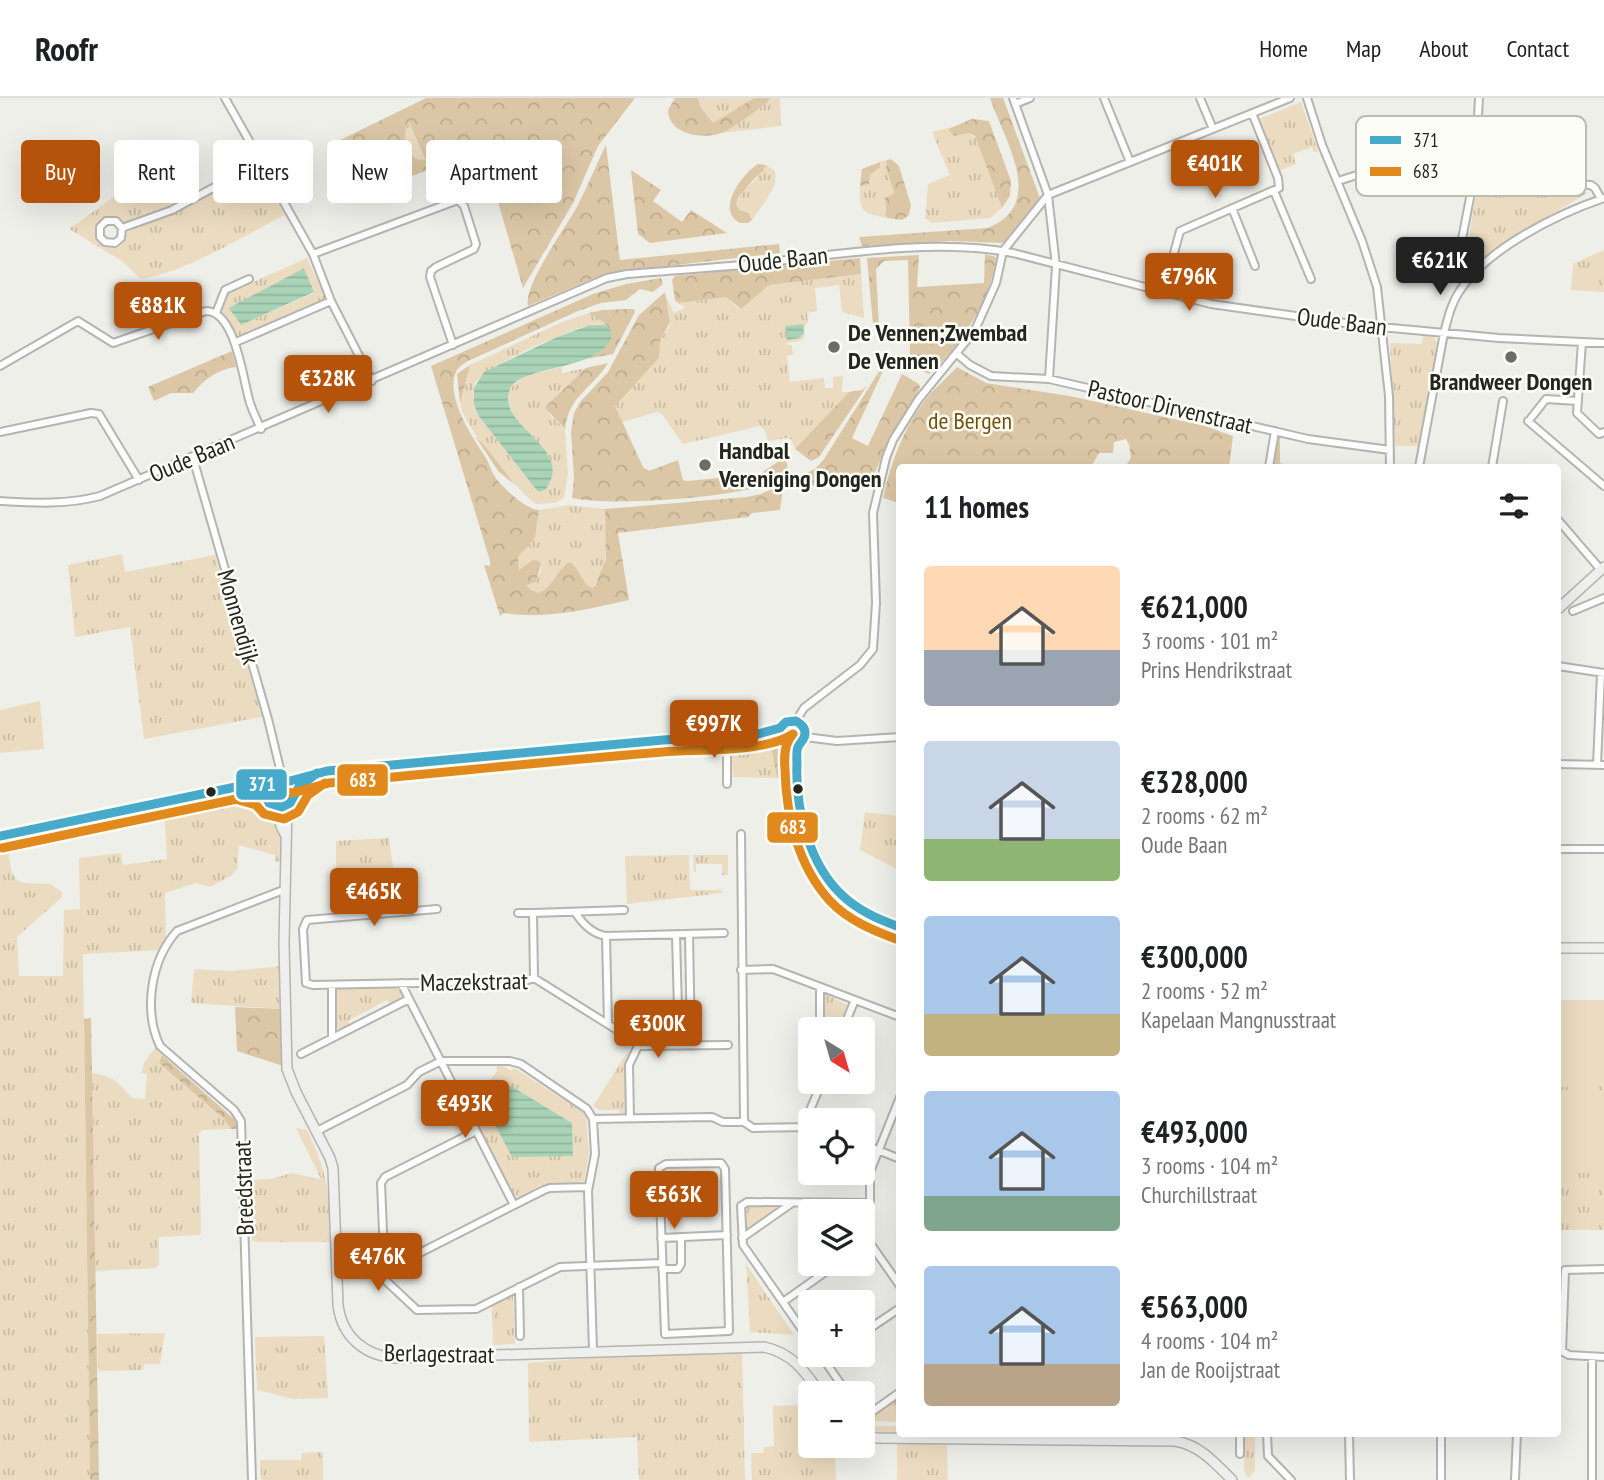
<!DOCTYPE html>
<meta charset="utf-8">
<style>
:root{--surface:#fff;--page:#f2f2f2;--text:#202124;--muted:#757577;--line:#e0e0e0;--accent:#b45309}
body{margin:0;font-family:"PT Sans Narrow",sans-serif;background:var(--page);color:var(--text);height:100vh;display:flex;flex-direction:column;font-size:26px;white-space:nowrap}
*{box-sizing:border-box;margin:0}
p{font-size:23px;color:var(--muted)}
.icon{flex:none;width:38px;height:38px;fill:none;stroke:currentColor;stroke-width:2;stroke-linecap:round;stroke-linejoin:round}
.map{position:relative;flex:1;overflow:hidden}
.details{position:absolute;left:896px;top:366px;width:665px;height:973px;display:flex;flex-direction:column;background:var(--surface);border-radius:7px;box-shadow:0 7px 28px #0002}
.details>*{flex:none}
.guide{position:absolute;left:21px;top:42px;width:665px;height:63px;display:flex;gap:14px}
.needle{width:46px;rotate:143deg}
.controls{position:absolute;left:798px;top:919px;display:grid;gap:14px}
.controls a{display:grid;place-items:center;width:77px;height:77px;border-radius:7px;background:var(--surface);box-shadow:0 7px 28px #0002;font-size:35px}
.price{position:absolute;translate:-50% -60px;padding:0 16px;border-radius:7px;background:var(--accent);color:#fff;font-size:23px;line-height:46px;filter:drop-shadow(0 2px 4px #0008)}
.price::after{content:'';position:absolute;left:50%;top:42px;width:21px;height:16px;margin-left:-10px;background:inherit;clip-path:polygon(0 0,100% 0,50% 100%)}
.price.active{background:#222;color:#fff}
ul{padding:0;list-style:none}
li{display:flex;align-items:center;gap:21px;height:175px;padding:0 28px}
li span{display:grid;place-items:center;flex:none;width:196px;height:140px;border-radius:7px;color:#555}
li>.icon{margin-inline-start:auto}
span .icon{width:84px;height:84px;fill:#fffc;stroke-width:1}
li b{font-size:30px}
h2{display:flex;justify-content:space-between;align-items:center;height:84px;padding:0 28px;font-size:30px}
.chip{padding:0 24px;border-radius:7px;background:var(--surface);box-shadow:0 7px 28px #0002;font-size:24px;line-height:63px}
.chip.active{background:var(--accent);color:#fff}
header{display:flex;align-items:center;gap:42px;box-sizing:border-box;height:98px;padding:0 35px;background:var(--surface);border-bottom:2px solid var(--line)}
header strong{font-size:33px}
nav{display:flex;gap:38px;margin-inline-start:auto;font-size:24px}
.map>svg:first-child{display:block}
</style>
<header>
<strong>Roofr</strong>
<nav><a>Home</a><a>Map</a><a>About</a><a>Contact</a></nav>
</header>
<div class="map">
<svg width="1604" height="1382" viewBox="0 0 1604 1382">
<defs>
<pattern id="grass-tufts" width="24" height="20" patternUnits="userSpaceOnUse" patternTransform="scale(1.75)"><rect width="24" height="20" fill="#ebdbc0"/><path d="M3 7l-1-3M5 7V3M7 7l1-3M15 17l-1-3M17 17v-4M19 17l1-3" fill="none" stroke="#c9bca5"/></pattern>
<pattern id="forest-crowns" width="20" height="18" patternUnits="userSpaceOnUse" patternTransform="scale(1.75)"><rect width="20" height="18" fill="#dbc7a6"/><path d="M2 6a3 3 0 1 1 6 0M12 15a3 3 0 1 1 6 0" fill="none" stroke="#bcab8f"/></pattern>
<pattern id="water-rules" width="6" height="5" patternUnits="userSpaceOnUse" patternTransform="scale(1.75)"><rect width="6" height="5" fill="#a9d3b6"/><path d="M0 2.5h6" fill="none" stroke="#91b59c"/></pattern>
</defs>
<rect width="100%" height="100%" fill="#eeefe9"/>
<!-- grass -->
<path fill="url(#grass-tufts)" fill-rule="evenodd" d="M698,0H754L713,25L697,3Z
M770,0H780L781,28L722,35L767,5Z
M1301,4L1318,53L1314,54L1312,49L1293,56L1296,66L1279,73L1259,21Z
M409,24L425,62L416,61C406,51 402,36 409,24Z
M948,30L954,38L969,35L976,40L1002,110L990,120L932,125L925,120L928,86L950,77L932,34Z
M887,62L886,70L894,94L884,109L887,120C862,115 859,114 860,88L868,86L870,77L880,68V64Z
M766,67L775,73C779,90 761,108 752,122L747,114L740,112L736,107C741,92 760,81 766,67Z
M157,68L177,105L124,125C120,121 116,118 109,119C74,125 120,175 127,134L173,115L257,68L285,117C243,138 186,174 141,181L122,163L69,131Z
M1477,92H1479L1589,94L1498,148L1468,171L1464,166Z
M1604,152V194L1571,192L1573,166Z
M307,160L325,199L323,204L236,239L219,213L224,197ZM304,170L314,195L240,227L230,210Z
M861,176L864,220L842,214L839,187L815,190L817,213L807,215L808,225L805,226L804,240L800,243L786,245L787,247H792L793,257L787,258L790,284L824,280L825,290H833V279L843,278L842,294H849L795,351L791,341L787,340L768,343L764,331L760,328L683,346L662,316L657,314L622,324L615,308L659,260V243L670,228L666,198L674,215L686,209L676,205L726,199L739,211L769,187Z
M589,215L599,220L606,227C601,227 595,226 590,227C571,231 481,269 475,286C472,296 474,308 478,317L538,394L545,392C572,356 521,338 511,312C508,307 509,301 508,295C517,276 543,274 562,269V275L586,270L547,307L549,316L565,331L568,376L564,400L555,405L537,406C519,396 465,329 461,309C459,295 466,280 470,267L562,224Z
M1423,238L1434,239L1437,245L1419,348H1395L1390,245L1422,246Z
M569,407L605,411C606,436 611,470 592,490L584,484L555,479L549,489L539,495L532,493L525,486L536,484L542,470L533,462L519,472L518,457C535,441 537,435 539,412Z
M122,456L125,474L215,457L262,619L144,641L130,529L75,539L68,467Z
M40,603L44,651L0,655V612Z
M731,641L770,642L777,680L733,679Z
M270 694a10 10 0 1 1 20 0a10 10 0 1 1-20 0Z
M239,697L277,720L283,747L280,750V763L275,764V757L239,747L237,771L231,778L210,789L196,785L165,795L166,846L161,852L83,856L90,1382H0V747L7,746L12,775L17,782L23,785L50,786L62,794L61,800L17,839L19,878H63L64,812L80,811L79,760L121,755L123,767L167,761L164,712Z
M865,714L899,718V772L860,752Z
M389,740L394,776L336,780V743Z
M689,757L690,792H722V795L627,806L625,758Z
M693,757H728V777H722V766H696V774H694Z
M281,868L282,911L191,905L194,871L231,873Z
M394,888L403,895L400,903L390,907L387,902L348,923L350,928L341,932L337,930L335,895L338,890Z
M826,896L847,907L837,931H823V899Z
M1558,902H1604V1132H1558Z
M156,949L162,957L159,965L224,1021L231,1031L202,1032L199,1035L201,1135L199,1137L159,1139V1166L156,1170L95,1173L92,975C114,978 118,984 132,1000L145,1001L147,976L141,975L145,963Z
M628,953L631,955L625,966L627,1014L620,1018L619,1012H600L593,1008Z
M501,967L511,973L513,971H516L586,1016L589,1055L584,1083L542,1089L541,1087L519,1100L511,1096L470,1009L497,973V968ZM511,988L572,1025L573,1058Z
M296,1030L307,1032C328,1075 330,1098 331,1144H256L252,1142L251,1082L272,1081L291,1075L321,1081Z
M749,1107L751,1109H771L774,1107L777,1111L746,1133L744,1132L743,1114Z
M746,1164L750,1172L794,1237L750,1234Z
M513,1196L515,1246L493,1247L492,1206Z
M165,1235L160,1266H144L143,1272L98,1273L97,1236Z
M324,1238L328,1300L294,1301L257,1292L255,1239Z
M742,1254L745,1382H639L637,1339L529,1344L528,1265L636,1256Z
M899,1298V1324L863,1323Z
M810,1307V1348H835L836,1382H752L751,1355H763L764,1349L774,1348L773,1308Z
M863,1328H899V1335L865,1333Z
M1245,1335H1255V1373L1248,1380L1244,1373Z
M897,1345L947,1346L948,1382H897Z
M323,1354V1382H261L260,1362H301L302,1355Z"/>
<!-- forest -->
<path fill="url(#forest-crowns)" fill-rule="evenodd" d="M426,0H635L598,48L573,105L523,190L483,52L354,99L332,46ZM409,24L425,61L424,62L416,61C406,51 402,36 409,24ZM548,75L556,76L559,81L555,87L541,95L536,81Z
M675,0H698L700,8L713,25L754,0H770L767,5C756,12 731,32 721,35C702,42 668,36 668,12Z
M990,0H1003L1040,100L1006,142L1002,145L951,143L862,148L859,139L987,130C1048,107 1004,42 990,0Z
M972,21L989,23L1011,83L1010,98L1002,110L975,38L969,35L954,38L948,31Z
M606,47L620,162L779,146L780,155L616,174L592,181L528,208C523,187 567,128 578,107C588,87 596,67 606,47Z
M891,61L899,68L911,107L909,117L902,122L887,120L886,118L885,100L893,96L894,94L886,70L887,62Z
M880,64V69L870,77L869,86L860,88L862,71Z
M758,66L766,67L763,73L754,81L738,100L736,107L740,112L749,115L752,122L748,125H740C715,112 742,76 758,66Z
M631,72L661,92L653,103L682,124L691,112L727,135L650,145L638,136Z
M985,156L996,159C992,200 960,250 929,276L904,266L905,261L910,258L908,162L884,163L876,171L879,230L873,226L867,160L919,157L917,189L984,185Z
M860,160L861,176L769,187L741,211L726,199L679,205L675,203L672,182L675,178Z
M661,180L663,186L653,194L640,191L626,202L601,205L578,213L468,263C463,266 458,269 456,274C445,299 473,340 486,360C490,368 493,378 499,384C508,394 526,411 539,412L535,440L518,459L519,472L533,462L539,463L541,466L536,484L526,487L531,492L539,495C554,488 556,472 570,464C580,471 581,484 592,490L595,488L606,461L605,411L747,399L761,396L805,376L816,370L824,361L883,267L884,271L852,340L868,348L902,276L919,286L920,290L889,341L869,389L827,387L787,389L783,391L780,412L752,415L748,419L618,435L629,502C588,511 546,522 504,515L500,518L484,467L490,468V463L431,268L593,196L626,186Z
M665,194L670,224L660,243L659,260L615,308L643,369L649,373L678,362L683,382L687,383L760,376L786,358L788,377C760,400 610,409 572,400L574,380L571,334L574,315L580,304L608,274L639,217Z
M625,211H634L635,214L613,256L586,261C615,247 621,231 589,215L602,212Z
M232,253L236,269C217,272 206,280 193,295H171L154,303L148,289Z
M608,265C592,291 569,297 565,331L546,311L547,307L586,270Z
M470,267L460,305L457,276Z
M957,269L986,285L1070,298L1205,328L1233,338L1229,369H1125L1131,360L1129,347L1126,341L1114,344L1113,355H1099L1091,369H900L899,405L883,400C890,367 903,332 923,305C932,292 946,281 957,269Z
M867,288L819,359L811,363L795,351L849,294L862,292Z
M1272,337L1280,339V365L1295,369H1270Z
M475,338L485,348L515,387L498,373Z
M770,642L787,654L792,679L777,680Z
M235,909L282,911L283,968L237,953Z
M91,920L99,1382H90L84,921Z
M162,957L234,1021L239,1031H231L224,1021L159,965Z"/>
<!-- pitch -->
<path fill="#ebdbc0" d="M1558,902H1604V988L1558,989Z
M1558,994H1604V1075H1558Z"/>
<!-- water -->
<path fill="url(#water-rules)" d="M304,170L314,194L241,227L229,210Z
M803,226L804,236L799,240L787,242L785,228Z
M590,227H606L611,233V241C594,275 516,266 509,294C499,331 577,350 545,392L538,394L478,317L474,306V290L484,274L557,239Z
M511,988L572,1025L573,1058L512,1059L480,998L486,991Z"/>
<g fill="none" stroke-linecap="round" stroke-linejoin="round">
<defs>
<path id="street" d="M225,0L313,156L331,203L372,283
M1013,0L1048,97L1056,168L1049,281
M1104,0L1130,64
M1200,0L1213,31
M1307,0L1322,47L1362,143L1377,189L1389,298L1390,369
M1015,6L1030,0
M1338,83L1357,77L1591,87L1595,90L1601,101
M1274,93L1311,181
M1232,110L1255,168
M122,130L121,140L115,145L105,144L100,139V129L106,123H116L122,130L172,112L261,64
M313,156L458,102L464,108L476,146L474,151L436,169L431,173L430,179L453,247
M1469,180L1457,167L1475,74L1479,0
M1163,195L1180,133L1279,90L1278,80L1252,15
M216,215L225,192L249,181
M236,244L331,203
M1582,244L1577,315L1599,336L1604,334
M957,256L970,267L991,278L1049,281L1308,341L1390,352
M0,268L78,223L113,245L206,213C236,213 243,283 250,305C253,314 257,322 261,331
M1531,320L1546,301L1577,303
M1528,323L1604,388
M0,334L91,315L99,316L139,382
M193,360L268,621L282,679
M1269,369L1275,333
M1419,369L1444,235C1448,220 1451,206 1459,194C1486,151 1557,116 1604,100
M1492,369L1503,303
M0,403C35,405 66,407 100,398L607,180L627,176C672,172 717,170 761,165C840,156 935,140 1013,155L1211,206L1359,227L1499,240L1604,245
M1558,422L1601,472
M1573,513L1604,500
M1558,568L1604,575
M796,623L804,610L860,567L873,551L876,505L873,415L886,360L893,342L918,302L975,232L996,185L1003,153L1048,97L1290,0
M727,637V686
M805,639L837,643L900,639
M1558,666L1604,667
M1597,667L1601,575
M741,736L744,1024
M1558,751H1604
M437,811L307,822L303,831L306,885L313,887L525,883L534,880L633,942L638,948
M575,814C582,825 593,836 606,838
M518,815H533
M689,836L691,947
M676,837L679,948
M741,872L773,871L900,919
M534,880L533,815L624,812
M401,885L514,1107
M332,887V940
M820,890V931
M608,926L606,838L724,835
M843,931L854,904
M301,956L409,901
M900,999L870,1074V1145L900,1188
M630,1020L629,967L638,948L728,947
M593,1021L712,1019L723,1024H744
M744,1024L753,1030L810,1029
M808,1029L807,1019L822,984
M317,1033L407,987L419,974L441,963H510L521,966L587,1011L593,1021L595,1056L588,1093L593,1252
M476,1033L385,1079L381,1085L385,1182L417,1212L476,1211L560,1169L661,1165
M863,1046L900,1061
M721,1065L725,1071L729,1233L665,1236L659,1070L666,1066Z
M661,1140L727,1137
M742,1140L792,1105
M662,1171H678L681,1166V1139
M384,1173L544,1092L550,1090L588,1089
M519,1189L520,1238
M783,1204L831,1170L841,1166
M863,1235L900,1210
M810,1243L743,1147L741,1108L747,1104L870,1105
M1558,1251L1569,1257L1604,1259
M1562,1253L1565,1172L1604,1171
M820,1256L847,1295
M863,1315L869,1316L900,1294
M1240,1335V1356
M1267,1335L1268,1358L1291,1382
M1349,1335L1350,1382
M252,1382L241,1023L234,1012L160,948C143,912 151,862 177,833L286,791
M1441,1382V1335
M1515,1382L1517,1335
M1592,1382V1259"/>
<path id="secondary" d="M1558,511L1604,469
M779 636a13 13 0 1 1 26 0a13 13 0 1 1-26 0Z
M798,648C792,694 807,760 839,794C855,811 878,822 900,829
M290,683L327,673L663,642L758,636L780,630
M295,694L290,683L282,679L270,682L265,692L269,705C290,717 289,701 298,690C302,685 307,682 311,678
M287,707L284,845L287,971L296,994L330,1060L333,1070L338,1207C342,1239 365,1258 396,1260L764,1249C792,1255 804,1272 820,1295
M277,709L281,728L285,736
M0,738L250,686L267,687
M1558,850H1604
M863,1337L877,1340L1175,1343C1200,1347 1215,1365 1232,1382"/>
</defs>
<!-- street casing -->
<use href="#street" stroke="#b4b4b0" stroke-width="10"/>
<!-- secondary casing -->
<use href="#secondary" stroke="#b4b4b0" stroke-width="12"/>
<!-- street -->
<use href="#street" stroke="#fcfdfc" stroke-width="6"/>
<!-- secondary -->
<use href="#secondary" stroke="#eff0ed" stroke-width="9"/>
<defs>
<path id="bus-1" d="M239,689L265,697L269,705L282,709L290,705L299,689L317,675
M0,738L250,686L267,687L278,680L290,683L327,673L663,642L758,636L780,630L786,624L796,623C801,626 805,629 805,635C805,642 800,644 798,649C796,653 797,661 797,665C795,710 809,767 843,798C859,813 879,822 900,829"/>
<path id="bus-2" d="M235,701L256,707L264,716L284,721L298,714L308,697L325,685
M2,750L251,698L270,699L280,692L292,695L329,685C440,675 552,663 663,654C698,651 765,655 793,636C784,645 784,659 785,671C786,718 798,768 830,803C848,822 872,832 896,841"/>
</defs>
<!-- bus-1 casing -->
<use href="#bus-1" stroke="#fcfef5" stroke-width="14"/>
<!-- bus-2 casing -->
<use href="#bus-2" stroke="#fcfef5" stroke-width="14"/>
<!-- bus-1 -->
<use href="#bus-1" stroke="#48aaca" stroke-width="9"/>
<!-- bus-2 -->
<use href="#bus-2" stroke="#e2891d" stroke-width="9"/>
</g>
<!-- markers -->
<g fill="#6b6c67" stroke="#fcfef5" stroke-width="2.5">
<circle cx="834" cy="249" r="7"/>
<circle cx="1511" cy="259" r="7"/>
<circle cx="705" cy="367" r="7"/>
</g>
<g fill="#242521" stroke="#fcfef5" stroke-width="2.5">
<circle cx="798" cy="691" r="6"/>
<circle cx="211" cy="694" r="6"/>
</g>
<g text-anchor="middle" stroke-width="5" stroke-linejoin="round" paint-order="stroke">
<!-- street labels -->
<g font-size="24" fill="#242521" stroke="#fcfef5">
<text transform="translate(783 162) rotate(-6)" y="8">Oude Baan</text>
<text transform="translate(1342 224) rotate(7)" y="8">Oude Baan</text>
<text transform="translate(1170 309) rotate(13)" y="8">Pastoor Dirvenstraat</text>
<text transform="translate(192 360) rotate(-23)" y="8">Oude Baan</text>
<text transform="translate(238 519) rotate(74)" y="8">Monnendijk</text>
<text transform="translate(474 884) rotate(-1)" y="8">Maczekstraat</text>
<text transform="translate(244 1090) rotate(-92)" y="8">Breedstraat</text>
<text transform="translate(439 1256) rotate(1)" y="8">Berlagestraat</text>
</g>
<!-- poi labels -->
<g font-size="24" font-weight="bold" fill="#242521" stroke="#fcfef5" text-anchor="start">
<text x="848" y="243">De Vennen;Zwembad<tspan x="848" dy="28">De Vennen</tspan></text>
<text x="1511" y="292" text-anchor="middle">Brandweer Dongen</text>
<text x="719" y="361">Handbal<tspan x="719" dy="28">Vereniging Dongen</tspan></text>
</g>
<!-- park labels -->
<g font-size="24" fill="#734f0d" stroke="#fcfef5">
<text x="970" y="331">de Bergen</text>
</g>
</g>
<!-- legend -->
<rect x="1356" y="18" width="230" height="80" rx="10" fill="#fcfef5" stroke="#bbbdb5" stroke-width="2"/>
<rect x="1370" y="38" width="31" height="8" fill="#48aaca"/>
<rect x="1370" y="69" width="31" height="9" fill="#e2891d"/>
<g font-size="19" fill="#242521">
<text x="1413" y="49">371</text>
<text x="1413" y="80">683</text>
</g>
<g stroke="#fcfef5" stroke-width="2.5">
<rect x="336" y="665" width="53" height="34" rx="7" fill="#e2891d"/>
<rect x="235" y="670" width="53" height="33" rx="7" fill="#48aaca"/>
<rect x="766" y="713" width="53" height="33" rx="7" fill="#e2891d"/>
</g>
<g font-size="19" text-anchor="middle" font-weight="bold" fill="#fff">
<text x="363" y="689">683</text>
<text x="262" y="693">371</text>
<text x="793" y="736">683</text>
</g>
</svg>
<div class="controls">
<a><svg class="needle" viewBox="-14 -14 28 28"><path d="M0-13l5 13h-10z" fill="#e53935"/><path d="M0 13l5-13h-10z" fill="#757577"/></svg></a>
<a><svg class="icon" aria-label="locate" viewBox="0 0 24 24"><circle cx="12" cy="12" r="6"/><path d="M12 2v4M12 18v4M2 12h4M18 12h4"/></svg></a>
<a><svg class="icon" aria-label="layers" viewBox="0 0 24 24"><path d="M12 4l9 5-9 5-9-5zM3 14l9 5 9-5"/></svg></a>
<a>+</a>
<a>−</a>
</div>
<b class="price" style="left:1215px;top:102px">€401K</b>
<b class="price active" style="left:1440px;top:199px">€621K</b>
<b class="price" style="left:1189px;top:215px">€796K</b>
<b class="price" style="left:158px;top:244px">€881K</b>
<b class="price" style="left:328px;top:317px">€328K</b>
<b class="price" style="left:714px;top:662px">€997K</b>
<b class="price" style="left:374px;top:830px">€465K</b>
<b class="price" style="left:658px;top:962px">€300K</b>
<b class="price" style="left:465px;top:1042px">€493K</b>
<b class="price" style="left:674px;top:1133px">€563K</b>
<b class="price" style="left:378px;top:1195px">€476K</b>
<div class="guide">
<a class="chip active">Buy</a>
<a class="chip">Rent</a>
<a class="chip">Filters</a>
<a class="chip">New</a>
<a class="chip">Apartment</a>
</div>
<section class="details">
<h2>11 homes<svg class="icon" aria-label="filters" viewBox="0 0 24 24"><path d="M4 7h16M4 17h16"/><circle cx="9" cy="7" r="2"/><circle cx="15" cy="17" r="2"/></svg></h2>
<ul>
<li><span style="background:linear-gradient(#ffd9b3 60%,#9aa5b1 0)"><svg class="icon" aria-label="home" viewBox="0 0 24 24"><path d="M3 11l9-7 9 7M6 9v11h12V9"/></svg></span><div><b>€621,000</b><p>3 rooms · 101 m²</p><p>Prins Hendrikstraat</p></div></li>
<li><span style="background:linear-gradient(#c9d6e8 70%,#8fb573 0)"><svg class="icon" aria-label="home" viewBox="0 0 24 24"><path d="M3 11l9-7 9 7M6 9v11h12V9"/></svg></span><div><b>€328,000</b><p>2 rooms · 62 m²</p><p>Oude Baan</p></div></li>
<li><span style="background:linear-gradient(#a9c7e8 70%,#c2b280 0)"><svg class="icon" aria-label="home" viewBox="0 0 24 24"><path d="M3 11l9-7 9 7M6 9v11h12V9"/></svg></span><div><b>€300,000</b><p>2 rooms · 52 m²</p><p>Kapelaan Mangnusstraat</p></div></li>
<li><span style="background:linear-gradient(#a9c7e8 75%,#7fa58c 0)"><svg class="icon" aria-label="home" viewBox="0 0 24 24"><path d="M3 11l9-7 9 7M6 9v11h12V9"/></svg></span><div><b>€493,000</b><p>3 rooms · 104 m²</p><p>Churchillstraat</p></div></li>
<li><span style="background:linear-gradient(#a9c7e8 70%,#b9a48a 0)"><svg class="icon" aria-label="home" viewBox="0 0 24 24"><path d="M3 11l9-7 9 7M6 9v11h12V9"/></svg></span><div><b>€563,000</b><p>4 rooms · 104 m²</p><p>Jan de Rooijstraat</p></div></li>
</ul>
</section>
</div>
